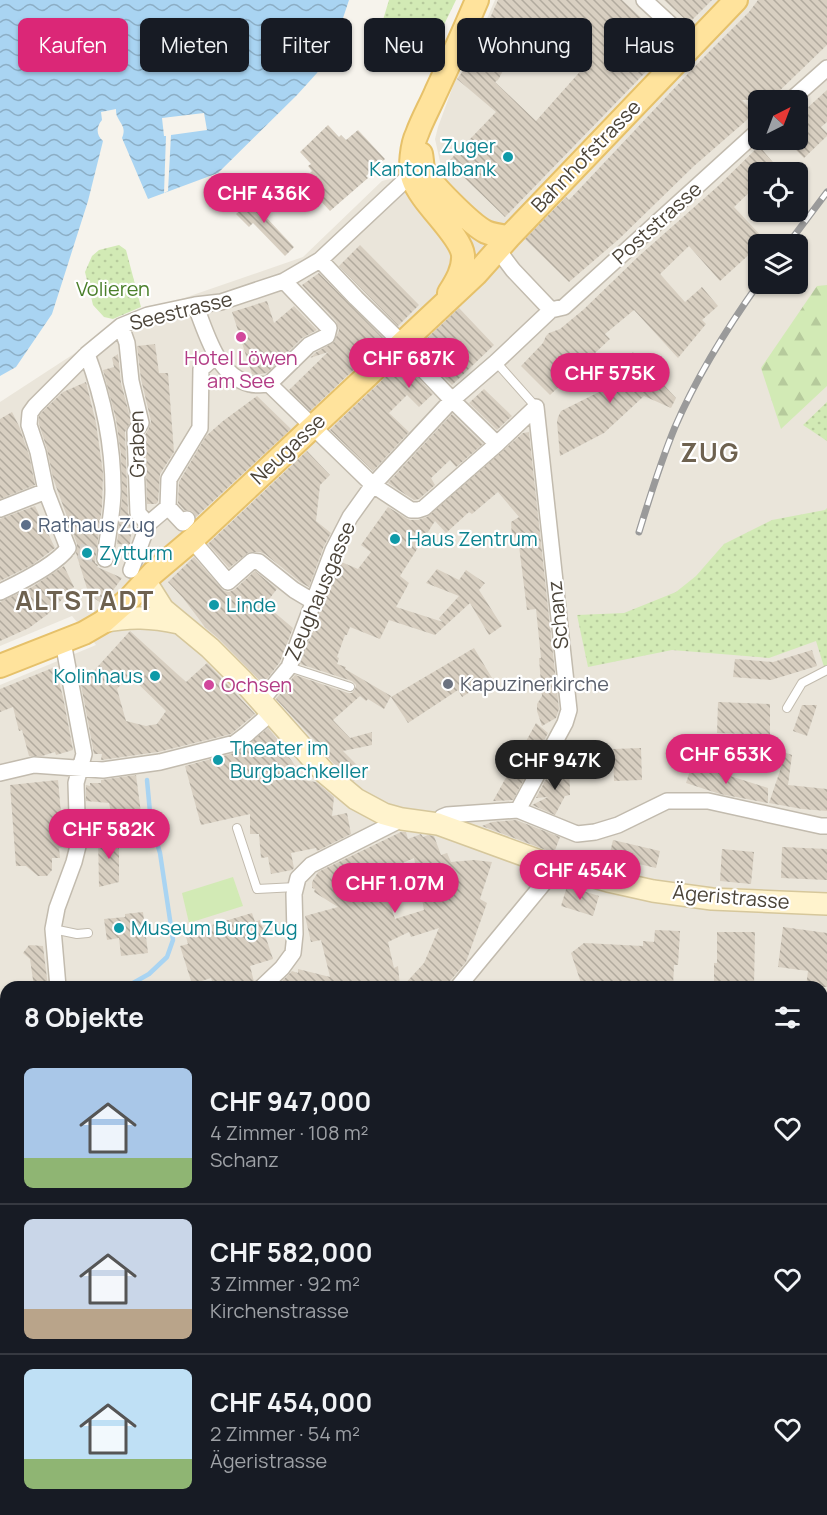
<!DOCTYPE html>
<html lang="de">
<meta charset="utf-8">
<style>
:root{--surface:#171b24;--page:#242831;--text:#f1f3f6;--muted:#9ea1a6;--line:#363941;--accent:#db2777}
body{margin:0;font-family:Manrope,sans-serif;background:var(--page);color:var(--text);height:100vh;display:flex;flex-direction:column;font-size:22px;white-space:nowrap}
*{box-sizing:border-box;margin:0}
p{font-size:20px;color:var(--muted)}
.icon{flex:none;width:33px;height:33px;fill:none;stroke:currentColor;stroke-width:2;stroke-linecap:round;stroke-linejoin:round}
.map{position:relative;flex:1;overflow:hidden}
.side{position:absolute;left:0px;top:981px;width:828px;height:534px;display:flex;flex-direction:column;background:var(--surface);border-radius:18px 18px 0 0;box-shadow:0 2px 4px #0004}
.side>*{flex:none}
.top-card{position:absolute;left:18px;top:18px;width:792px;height:54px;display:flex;gap:12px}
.needle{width:39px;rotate:42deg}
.fabs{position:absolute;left:748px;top:90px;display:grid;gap:12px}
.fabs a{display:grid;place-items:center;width:60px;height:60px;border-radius:9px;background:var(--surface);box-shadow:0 2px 4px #0004;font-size:30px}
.price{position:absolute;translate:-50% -51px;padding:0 14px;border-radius:21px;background:var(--accent);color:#fff;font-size:20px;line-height:39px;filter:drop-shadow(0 2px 3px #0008)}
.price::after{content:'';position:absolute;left:50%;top:36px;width:18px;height:14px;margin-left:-9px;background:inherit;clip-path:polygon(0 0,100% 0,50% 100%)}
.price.current{background:#222;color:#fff}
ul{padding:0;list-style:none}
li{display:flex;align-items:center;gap:18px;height:150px;padding:0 24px}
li+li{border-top:2px solid var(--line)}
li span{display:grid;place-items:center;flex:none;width:168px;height:120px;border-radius:9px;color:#555}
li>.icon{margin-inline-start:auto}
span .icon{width:72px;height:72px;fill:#fffc;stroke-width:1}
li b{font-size:26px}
h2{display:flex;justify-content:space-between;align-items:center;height:72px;padding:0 24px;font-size:26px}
.tag{padding:0 21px;border-radius:9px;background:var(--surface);box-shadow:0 2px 4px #0004;font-size:21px;line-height:54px}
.tag.current{background:var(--accent);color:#fff}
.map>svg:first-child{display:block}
</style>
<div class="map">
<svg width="827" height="1515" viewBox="0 0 827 1515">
<defs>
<pattern id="grass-dots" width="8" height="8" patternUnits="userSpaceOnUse" patternTransform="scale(1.5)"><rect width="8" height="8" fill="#d2eab5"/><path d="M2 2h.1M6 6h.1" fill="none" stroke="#b6ca9c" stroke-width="1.8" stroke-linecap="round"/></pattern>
<pattern id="forest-firs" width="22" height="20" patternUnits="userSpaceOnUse" patternTransform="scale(1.5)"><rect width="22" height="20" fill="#d2eab5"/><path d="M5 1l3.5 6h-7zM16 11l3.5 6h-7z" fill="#b6ca9c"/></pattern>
<pattern id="water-waves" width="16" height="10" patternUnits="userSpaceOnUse" patternTransform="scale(1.5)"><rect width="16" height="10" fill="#a9d4f2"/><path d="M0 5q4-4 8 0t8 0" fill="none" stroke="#8caec5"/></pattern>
<pattern id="building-back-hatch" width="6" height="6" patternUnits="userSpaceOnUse" patternTransform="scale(1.5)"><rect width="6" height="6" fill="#d8cfc1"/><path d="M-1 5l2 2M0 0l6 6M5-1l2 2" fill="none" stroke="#b1aa9e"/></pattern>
</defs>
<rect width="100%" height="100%" fill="#f6f3ec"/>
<!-- residential -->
<path fill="#eae5da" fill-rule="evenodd" d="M495,0H827V1515H0V685L96,645L72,616L0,646V402L132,316L303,257L382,181L441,166L435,139L438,127L456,78L469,60ZM759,100H798V140H759ZM759,172H798V212H759ZM759,244H798V284H759ZM6,987H822V1509H6Z"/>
<!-- grass -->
<path fill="url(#grass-dots)" d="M389,0H456L421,72L376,43Z
M119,245L126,250L141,307L113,319L104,317L93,305L85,272L92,256L99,250Z
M827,402V441L803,425Z
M827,508V670H825L816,641L769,658L672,650L588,667L577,615L624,613L676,592L696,576L724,544L772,520L825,510Z"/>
<!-- forest -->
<path fill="url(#forest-firs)" d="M827,285V386L781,429L761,368L817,286Z"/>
<!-- pitch -->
<path fill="#d2eab5" d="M233,877L243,906L189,923L182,893Z"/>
<!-- water -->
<path fill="url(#water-waves)" d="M0,0H349L334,45L317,73L297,95L218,173L148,199L122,138C126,128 122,126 118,118C116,115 116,112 116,109L101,112L102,120C96,127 96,135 103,141L88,201L52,314L16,367L0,376Z"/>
<!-- pier -->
<path fill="#f6f3ec" d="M204,113L207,130L171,135L168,191L164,193L166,136H164L162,118Z"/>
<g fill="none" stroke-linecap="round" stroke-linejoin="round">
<!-- stream -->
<path stroke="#a9d4f2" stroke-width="4.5" d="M126,987L149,974L167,957L173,940L160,853L151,823L147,780"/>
</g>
<!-- building -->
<path fill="url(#building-back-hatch)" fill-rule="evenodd" d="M498,0H622L671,46L505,217L448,162L496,112L457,79L472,59ZM531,23L585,66L536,121L495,82L498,80L524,32H528Z
M664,0H712L689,23Z
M758,0H827V45L770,100H742L755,113L694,166L619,239L569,282L525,239L566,197L569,200L701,60L749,12Z
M827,90V122L821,127L827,133V136L804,158L786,140H798V107L800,105L805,110Z
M328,125L339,137L341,135L346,140L358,130L385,159L366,176L368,178L330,211L302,181L312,171L308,166L311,164L300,152Z
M759,146L777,167L771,172H759V183L734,207L765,240L720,281L689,246L660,274L685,302L702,287L718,306L702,320L706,324L678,358L634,310L605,334L610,339L550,395L521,366L543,343L546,336L549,333L560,329L583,310L640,255L717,187Z
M256,195L269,208L263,214L294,247L285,256L253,223L249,227L236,214Z
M360,245L419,305L398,326L339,266Z
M319,273L385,340L310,411L289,390L328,352L310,358L315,353L334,342L339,330L336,321L302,285Z
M267,301L274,323L294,306L317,330L302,338L267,373L254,375L252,374L232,312Z
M459,308L494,345L452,385L423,355L414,352L409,355L407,360L409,368L433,394L419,407L407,395L389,413L409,432L373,471L330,430L339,421Z
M155,344L159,373H168L174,452L160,474L158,502L156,504H147L145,435L149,428L151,421L141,379L137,346Z
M633,352L676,398L671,408L644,396L604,433L560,456L557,422L558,417L561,411L599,392Z
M118,354L121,383L131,421L125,432L128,513L132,521L130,545L117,544L122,499L121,455L116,419L103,370L114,367L112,358Z
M86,382L96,423L103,473L102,506L95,563L98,565L97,567L122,578L103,604L89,595L76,553L77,544L53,478L47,449L39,424V416L42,412L63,392Z
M484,389L512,416L497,430L469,403Z
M257,396L291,429L196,517L193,512L189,510H184L178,503L179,482L206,436L223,421Z
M12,412L19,426L29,455L35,485L0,499V419Z
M452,414L483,444L456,467L450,460L431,478L435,485L419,499L414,500L388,483Z
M529,432L559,709L556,718L542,726L537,711V704L542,696L539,658H541L536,609L527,610L518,538L512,537L511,522L519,517L498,492L472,514L469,512L446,533L435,521L400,576L409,583L396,607L443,622L439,618L459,596L426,583L437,569L459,580L466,570L485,583L479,590L502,626L489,635L470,603L435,635L389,620L380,639L350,627L347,635H345L337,657L339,658L337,664L346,667L345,669L391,696L384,709L368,699L366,701L360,696L333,720L350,738L372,732V745L343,751L363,771L354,781L334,764L327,756L328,755L276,699L295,675L348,693H352L355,689L356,685L352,681L300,664L339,561L358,569L371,552L361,545L388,507L406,518L410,520H418L427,517L523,433Z
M307,451L330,475L320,485L316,521L331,533L324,546L309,587L300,582L265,554L260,552H249L229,568L208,544Z
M35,506L55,548L32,565L0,581V519Z
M194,557L224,591L229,592L234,590L255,571L277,589L263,607H268L293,628L280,662L263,684L219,639L205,627L183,598L168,582Z
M64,566L74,587L48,614L29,628L0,641V602L32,587Z
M130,631L186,682L207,663L255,714L231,734L158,752L101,760L102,754H94L81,685ZM129,675L166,711L157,724L146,726L126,721L117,689Z
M474,648L492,678L462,697L458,690L408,723L391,697Z
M812,650L817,666L771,680L733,677L735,659L773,662Z
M55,667L63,697L73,750L56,755L55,752L42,756H29L22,730L19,731L13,707L0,712V689Z
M718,702L770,704V735L717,733Z
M802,705H817L807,736L793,731Z
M536,723L548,733L513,800L493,801Z
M268,728L288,752L286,753L302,775L301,780L316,782L334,797L332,816L347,813L351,834L317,851L316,848L291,853L294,868L292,870L271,874L268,857L261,858L259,834H250V814L201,825L185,766L238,752Z
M641,748L642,780L614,781L613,749Z
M786,753L792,755L788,785L827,789V811L802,809L769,803Z
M569,759L570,795L565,796L555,815L532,805L548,797L536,798L548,775L555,778Z
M692,764L768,788V803L720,794L686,783Z
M136,775L141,813L112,818L109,803L86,801V785L90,786V783H101V780Z
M58,780L64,847L59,848L60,858H52V870L47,876H38L26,866H16L10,785Z
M516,820L560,837L554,853L482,826L492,822Z
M401,832H406L408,839L421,834L423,837L428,835L434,836L441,855L447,853L451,862L474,860L492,862L480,899L487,903L477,931L466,962L450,981L448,987H402L424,963L439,928L411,937L409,932L388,942L394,968L398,966L400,987H280L281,982L292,971L298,973V969L330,977L321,940L311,942L305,916L338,907L314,892L315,889L312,888V882L318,872ZM414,858L424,910L395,919L380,873Z
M98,835H119V882L99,887Z
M613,840L660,851L656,868L609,857Z
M782,847L827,849V880L781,878Z
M722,849L754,852L751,884L720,881Z
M567,886L599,896L593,916L561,906Z
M143,912L148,953L121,956L119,938L107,940L104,919L125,917V914Z
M252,913L255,922L260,920L273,959L250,966L254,982L238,987H214L211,978L192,984L180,946L188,944L185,933Z
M783,927L827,933V987H806L808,971L778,967Z
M655,930L680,931L678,965H674L673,987H635L581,983L571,953L584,943L643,946V941L654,942Z
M717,932H755L754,987H714V963H717Z
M29,945L43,946L48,987H34L30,959L23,953Z"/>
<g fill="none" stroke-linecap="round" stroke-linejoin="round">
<!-- street-tunnel -->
<path stroke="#d4d0c8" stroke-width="15" stroke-dasharray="15 8" stroke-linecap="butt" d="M79,551L95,555"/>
<defs>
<path id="lane" d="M496,362L536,407
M289,667L350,687
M787,708L802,683L827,670
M237,828L257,889L296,887
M53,929L77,934L88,933
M0,1148H6"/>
<path id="street" d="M644,0L693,45
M791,100L827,68
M498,250L513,270L551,310
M320,260L356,298L402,343
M195,305C207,333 216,375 250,384C256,386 263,384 269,384L373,485L411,510H418L424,508L497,444L536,407
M551,310L564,307L759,130
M121,326L127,343L131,381L141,423L135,432L138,513L148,524
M87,354C103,397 113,444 113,490C113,513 107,537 105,559
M416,362L452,400L497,444
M269,384L309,345L327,336L329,328L284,281
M168,507L183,523L187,519
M0,509L46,491
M192,540L228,582L252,561L259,562L294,590L314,602
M68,548L46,491L38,452L29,425L30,413L35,406L87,354L121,326L148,315L195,305L221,302L284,281L320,260L399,186L405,180L412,178
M131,570L148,524L168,507L169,479L200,428L201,369L216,356
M0,592C19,583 56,565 68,548
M261,701L289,667L333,550L350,517L373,485L452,400L496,362L551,310
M0,773L34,765L103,770L160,762L235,743L247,734L271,713
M518,810L565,723L569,710L536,407
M438,824L442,817L447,815L518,810L577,834L595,832L618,825L667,801H708L821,826H827
M58,987L53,929L57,908L74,862L78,846L76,783L84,754L63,642
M262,987L282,968L293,953L295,934L294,894L298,878L311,865L402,819
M458,987L543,884L551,865
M822,1043L827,1041
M0,1116L6,1113
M822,1242L827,1239
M822,1436L827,1442
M239,1509L250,1515
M745,1515C755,1510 769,1511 778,1515"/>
<path id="secondary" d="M144,582L151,590L163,609L210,648L243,681L325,773L356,799L384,814L402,819L438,824L551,865L608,881L653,891L712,899L827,904
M103,622C130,616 151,617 179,623"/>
<path id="primary" d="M421,154C422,158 422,164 423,168C428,182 472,225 486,232C493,235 501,236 509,237
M449,293C456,282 464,269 463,255C461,235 421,203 413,179C409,168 412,144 417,134C422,120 430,106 436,92C450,62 464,31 477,0
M0,666L84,633L103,622L130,598L153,573L192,540L476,274L509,237L736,0"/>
</defs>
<!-- lane casing -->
<use href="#lane" stroke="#c2bbae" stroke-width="10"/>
<!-- street casing -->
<use href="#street" stroke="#c2bbae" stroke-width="18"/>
<!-- secondary casing -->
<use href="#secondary" stroke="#d6c79b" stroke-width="24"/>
<!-- primary casing -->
<use href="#primary" stroke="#e6c16a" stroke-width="26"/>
<!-- lane -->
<use href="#lane" stroke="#fff" stroke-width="8"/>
<!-- street -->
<use href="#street" stroke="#fff" stroke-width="15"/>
<!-- secondary -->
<use href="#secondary" stroke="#fff3cd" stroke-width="21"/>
<!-- primary -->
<use href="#primary" stroke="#ffe39c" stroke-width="22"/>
<defs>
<path id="rail" d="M788,244L827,192
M639,532C650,496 661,461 675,427C697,376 727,328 759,283"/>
</defs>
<!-- rail casing -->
<use href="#rail" stroke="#9a9a9a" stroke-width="7"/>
<!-- rail -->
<use href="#rail" stroke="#fff" stroke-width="4.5" stroke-dasharray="14" stroke-linecap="butt"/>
</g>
<!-- markers -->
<g fill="#0f9aa8" stroke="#fff" stroke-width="2">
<circle cx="508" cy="157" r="6"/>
<circle cx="395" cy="539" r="6"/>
<circle cx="87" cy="553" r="6"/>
<circle cx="214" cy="605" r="6"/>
<circle cx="155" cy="676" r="6"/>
<circle cx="218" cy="760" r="6"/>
<circle cx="119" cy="928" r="6"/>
</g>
<g fill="#d1479c" stroke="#fff" stroke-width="2">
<circle cx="241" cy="337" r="6"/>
<circle cx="209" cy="685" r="6"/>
</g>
<circle fill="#5c6f8a" stroke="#fff" stroke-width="2" cx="26" cy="525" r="6"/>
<circle fill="#6b7280" stroke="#fff" stroke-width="2" cx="448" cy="684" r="6"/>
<g text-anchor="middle" stroke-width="4.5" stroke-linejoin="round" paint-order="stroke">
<!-- culture labels -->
<g font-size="20" fill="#0d838f" stroke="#fff" text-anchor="start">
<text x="496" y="153" text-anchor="end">Zuger<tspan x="496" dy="23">Kantonalbank</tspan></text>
<text x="407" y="546">Haus Zentrum</text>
<text x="99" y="560">Zytturm</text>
<text x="226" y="612">Linde</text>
<text x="143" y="683" text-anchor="end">Kolinhaus</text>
<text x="230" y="755">Theater im<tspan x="230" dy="23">Burgbachkeller</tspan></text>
<text x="131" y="935">Museum Burg Zug</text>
</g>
<!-- street labels -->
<g font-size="20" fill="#4b4439" stroke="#fff">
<text transform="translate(586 156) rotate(-46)" y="7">Bahnhofstrasse</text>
<text transform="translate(657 223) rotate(-42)" y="7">Poststrasse</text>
<text transform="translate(181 311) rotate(-14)" y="7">Seestrasse</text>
<text transform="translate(137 444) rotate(-91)" y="7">Graben</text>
<text transform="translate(288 449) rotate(-43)" y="7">Neugasse</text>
<text transform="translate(320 591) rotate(-67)" y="7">Zeughausgasse</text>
<text transform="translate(558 615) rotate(-96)" y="7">Schanz</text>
<text transform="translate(731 897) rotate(5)" y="7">Ägeristrasse</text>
</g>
<!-- park labels -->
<g font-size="20" fill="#4a7f2a" stroke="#fff">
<text x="113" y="296">Volieren</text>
</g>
<!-- hotel labels -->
<g font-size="20" fill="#b23c85" stroke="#fff">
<text x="241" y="365">Hotel Löwen<tspan x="241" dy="23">am See</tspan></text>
<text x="221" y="692" text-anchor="start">Ochsen</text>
</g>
<!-- service labels -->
<g font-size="20" fill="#4e5e75" stroke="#fff" text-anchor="start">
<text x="38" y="532">Rathaus Zug</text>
</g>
<!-- worship labels -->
<g font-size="20" fill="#5b616d" stroke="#fff" text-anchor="start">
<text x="460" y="691">Kapuzinerkirche</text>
</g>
<!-- district labels -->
<g font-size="26" font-weight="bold" letter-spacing="1.5" fill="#6e6250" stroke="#fff">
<text x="710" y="462">ZUG</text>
<text x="85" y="610">ALTSTADT</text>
</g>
</g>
</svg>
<div class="fabs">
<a><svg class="needle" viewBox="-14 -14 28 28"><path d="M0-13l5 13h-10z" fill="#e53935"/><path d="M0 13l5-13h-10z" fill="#9ea1a6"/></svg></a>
<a><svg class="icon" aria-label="locate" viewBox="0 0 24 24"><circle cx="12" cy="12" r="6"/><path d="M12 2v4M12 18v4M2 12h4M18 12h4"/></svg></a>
<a><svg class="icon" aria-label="layers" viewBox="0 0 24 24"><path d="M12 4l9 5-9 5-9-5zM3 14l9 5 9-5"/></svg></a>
</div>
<b class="price" style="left:264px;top:224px">CHF 436K</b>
<b class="price" style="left:409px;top:389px">CHF 687K</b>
<b class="price" style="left:610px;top:404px">CHF 575K</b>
<b class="price" style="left:726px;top:785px">CHF 653K</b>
<b class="price current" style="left:555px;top:791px">CHF 947K</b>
<b class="price" style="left:109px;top:860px">CHF 582K</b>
<b class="price" style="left:580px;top:901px">CHF 454K</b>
<b class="price" style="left:395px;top:914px">CHF 1.07M</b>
<div class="top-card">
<a class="tag current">Kaufen</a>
<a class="tag">Mieten</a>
<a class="tag">Filter</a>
<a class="tag">Neu</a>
<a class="tag">Wohnung</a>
<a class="tag">Haus</a>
</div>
<section class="side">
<h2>8 Objekte<svg class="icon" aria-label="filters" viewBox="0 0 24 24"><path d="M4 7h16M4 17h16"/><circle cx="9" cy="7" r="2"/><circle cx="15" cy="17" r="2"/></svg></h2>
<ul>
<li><span style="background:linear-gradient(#a9c7e8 75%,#8fb573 0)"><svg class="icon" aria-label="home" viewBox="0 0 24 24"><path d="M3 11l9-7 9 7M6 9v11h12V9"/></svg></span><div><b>CHF 947,000</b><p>4 Zimmer · 108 m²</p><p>Schanz</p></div><svg class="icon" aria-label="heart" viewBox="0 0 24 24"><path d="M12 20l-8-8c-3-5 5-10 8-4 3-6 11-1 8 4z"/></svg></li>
<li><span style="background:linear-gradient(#c9d6e8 75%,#b9a48a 0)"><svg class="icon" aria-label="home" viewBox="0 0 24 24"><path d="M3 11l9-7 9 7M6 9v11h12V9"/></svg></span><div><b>CHF 582,000</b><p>3 Zimmer · 92 m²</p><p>Kirchenstrasse</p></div><svg class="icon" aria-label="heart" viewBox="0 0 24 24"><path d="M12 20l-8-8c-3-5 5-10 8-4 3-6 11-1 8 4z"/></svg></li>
<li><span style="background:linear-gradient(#bfe0f5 75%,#8fb573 0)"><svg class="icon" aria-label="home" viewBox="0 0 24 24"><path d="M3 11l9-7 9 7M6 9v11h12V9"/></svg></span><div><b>CHF 454,000</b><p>2 Zimmer · 54 m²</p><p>Ägeristrasse</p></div><svg class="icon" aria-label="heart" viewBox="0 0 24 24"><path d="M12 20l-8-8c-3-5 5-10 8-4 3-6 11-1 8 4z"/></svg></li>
</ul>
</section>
</div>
